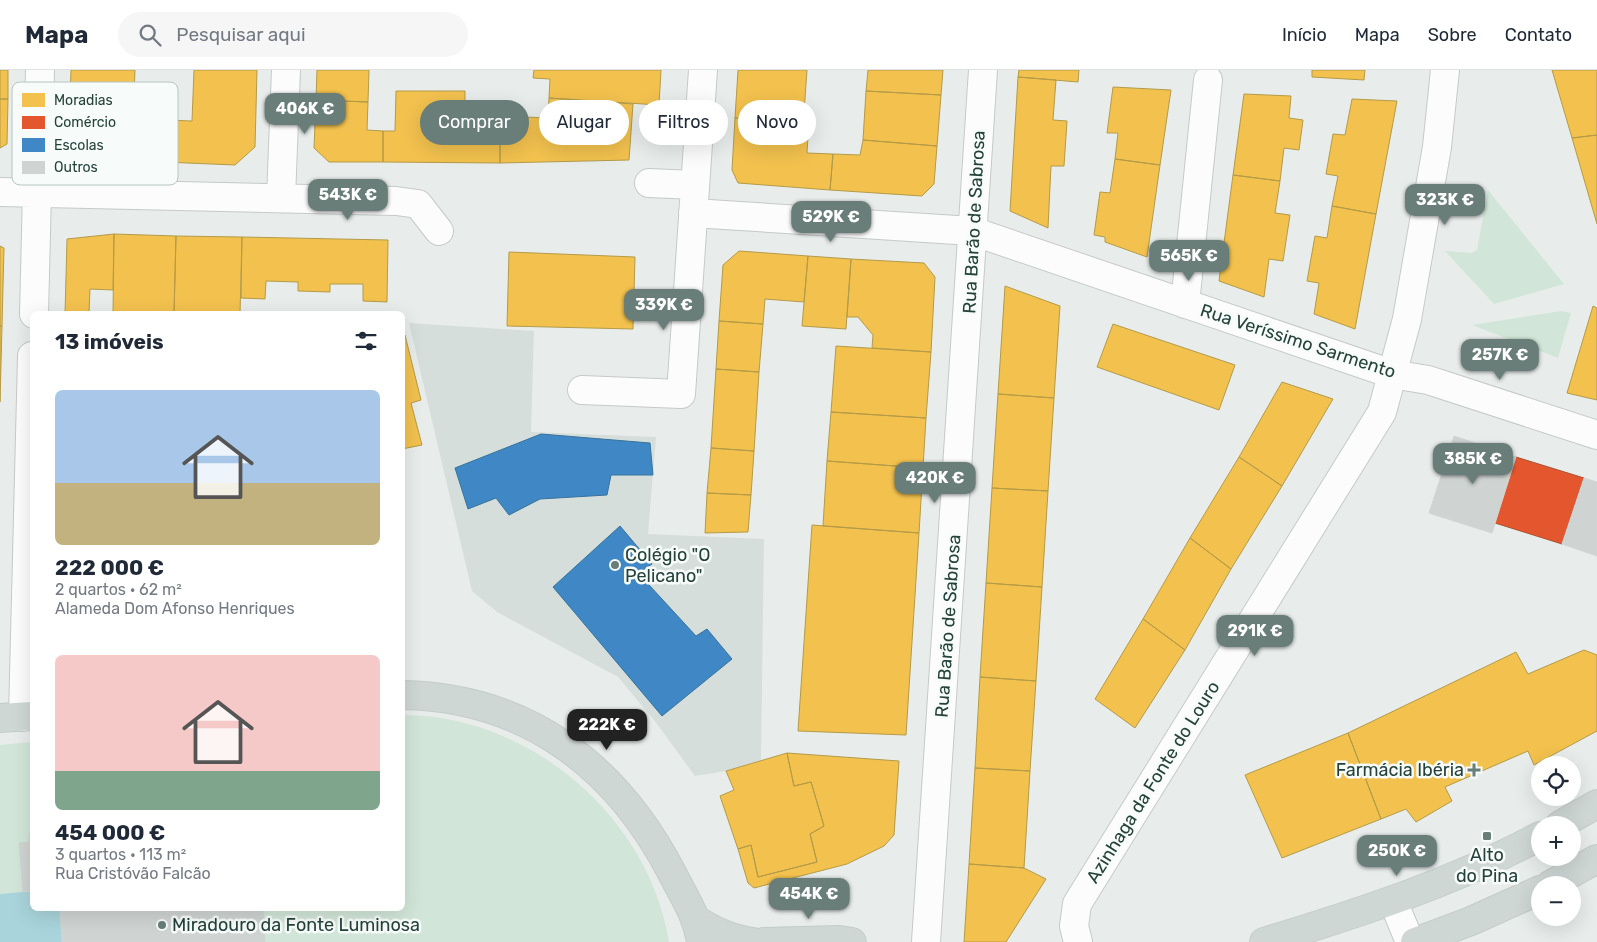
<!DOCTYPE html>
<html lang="pt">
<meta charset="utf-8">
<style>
:root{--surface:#fff;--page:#f6f6f7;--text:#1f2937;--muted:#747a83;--line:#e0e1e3;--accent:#697e78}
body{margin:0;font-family:Rubik,sans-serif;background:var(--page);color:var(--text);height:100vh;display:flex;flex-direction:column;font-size:19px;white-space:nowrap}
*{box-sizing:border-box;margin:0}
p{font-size:16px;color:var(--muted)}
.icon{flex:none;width:28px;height:28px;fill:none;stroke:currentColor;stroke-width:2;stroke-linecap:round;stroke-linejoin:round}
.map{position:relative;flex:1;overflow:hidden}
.sheet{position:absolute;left:30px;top:241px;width:375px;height:600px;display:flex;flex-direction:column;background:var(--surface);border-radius:8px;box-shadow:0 5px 20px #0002}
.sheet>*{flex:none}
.guide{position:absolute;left:420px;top:30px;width:475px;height:45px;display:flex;gap:10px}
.controls{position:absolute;left:1531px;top:686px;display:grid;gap:10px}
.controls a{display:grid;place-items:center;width:50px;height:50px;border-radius:50%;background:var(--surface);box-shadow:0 5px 20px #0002;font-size:25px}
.price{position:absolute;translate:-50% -42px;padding:0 11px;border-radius:10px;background:var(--accent);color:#fff;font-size:16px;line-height:32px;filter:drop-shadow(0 1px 2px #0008)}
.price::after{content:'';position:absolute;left:50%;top:30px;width:15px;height:11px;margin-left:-8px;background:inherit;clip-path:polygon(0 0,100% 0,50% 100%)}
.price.current{background:#222;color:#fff}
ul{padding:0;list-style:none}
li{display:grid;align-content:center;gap:10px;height:265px;padding:0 25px}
li span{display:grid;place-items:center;height:155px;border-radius:8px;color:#555}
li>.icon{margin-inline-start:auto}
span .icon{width:90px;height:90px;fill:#fffc;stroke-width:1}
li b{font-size:21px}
h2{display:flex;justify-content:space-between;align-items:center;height:60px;padding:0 25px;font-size:21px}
.tag{padding:0 18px;border-radius:22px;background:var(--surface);box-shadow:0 5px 20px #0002;font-size:18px;line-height:45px}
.tag.current{background:var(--accent);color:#fff}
header{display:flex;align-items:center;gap:30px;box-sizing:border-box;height:70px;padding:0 25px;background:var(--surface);border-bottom:1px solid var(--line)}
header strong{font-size:24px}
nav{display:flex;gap:28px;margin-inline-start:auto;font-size:18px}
.search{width:350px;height:45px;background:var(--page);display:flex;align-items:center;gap:12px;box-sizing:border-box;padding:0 18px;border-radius:28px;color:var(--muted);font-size:19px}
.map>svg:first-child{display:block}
</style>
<header>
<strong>Mapa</strong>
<div class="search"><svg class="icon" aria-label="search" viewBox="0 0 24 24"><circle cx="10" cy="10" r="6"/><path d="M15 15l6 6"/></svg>Pesquisar aqui</div>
<nav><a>Início</a><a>Mapa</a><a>Sobre</a><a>Contato</a></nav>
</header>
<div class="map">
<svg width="1597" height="872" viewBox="0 0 1597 872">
<rect width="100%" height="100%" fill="#e8edeb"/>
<!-- built -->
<path fill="#d6dedb" d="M409,253L534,261L531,362L656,367L648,464L764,469L761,690L726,701L695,706L654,650L618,607L497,542L472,521Z"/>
<!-- green -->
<path fill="#d1e6d8" d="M1488,120L1564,214L1494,234L1445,181L1472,183L1477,180Z
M1561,241L1571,243L1558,288L1472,255Z
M403,645C529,645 649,746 669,872H0V675L32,672V839H402Z"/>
<!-- water -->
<path fill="#a9d4db" d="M32,763V839H263L265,872H0V824L23,822L19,773L29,772V764Z"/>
<!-- homes -->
<path fill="#f2c14e" stroke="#b49b48" d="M0,0H8V29H0Z
M71,0H135L133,50H164L163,92L68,90Z
M194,0H257L255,77L235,95L163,92L164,50L192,51Z
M317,0H369L368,32L316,30Z
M534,0H661L659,35L549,28L550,9L533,8Z
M738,0H807L804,43H795L794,51L735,48Z
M868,0H943L941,25L866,21Z
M1019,0H1079L1078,12L1018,7Z
M1312,0H1365L1364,10L1312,7Z
M1552,0H1597V65L1572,68Z
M1018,7L1056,10L1053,50L1067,51L1064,96H1051L1048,158L1010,141Z
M1113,17L1171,20L1160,95L1115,89L1118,63H1107Z
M396,21H465V32H486V46H500V93L383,92V61H395Z
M866,21L941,25L937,76L863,70Z
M1244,24L1291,26L1289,48L1303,50L1299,80L1284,78L1280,111L1233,105Z
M549,28L633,34L629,90L500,93V46L548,48Z
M0,29H8L7,74L0,78Z
M1352,29L1397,31L1376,144L1332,136L1338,106L1326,104L1333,64L1345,65Z
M316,30L368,32L367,60L383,61V92H329L314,78Z
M735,48L794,51L793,66H808L807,83L833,84L830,120L738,113L732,100Z
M1597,65V154L1572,68Z
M863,70L937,76L934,114L922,126L830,120L833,84L860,85Z
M1115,89L1160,95L1147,187L1105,172V167L1094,165L1100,122L1110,123Z
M1233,105L1280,111L1275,143L1290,145L1283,191L1269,189L1264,227L1219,211Z
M1332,136L1376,144L1355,259L1314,244L1319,213L1307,211L1315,166L1327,168Z
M114,164L176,166L174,244H113Z
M114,164L113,220L90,219L89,244H65L67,169Z
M176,166L242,167L240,244H174Z
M242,167L388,170L387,232L363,231V214H330V222L298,221V212L266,211L265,229L241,228Z
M0,176L4,178L2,256H0Z
M739,181L808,186L804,232L765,229L763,254L719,251L723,195Z
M509,182L635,187L633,259L507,256Z
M808,186L851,189L846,259L802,256Z
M851,189L924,193L935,207L931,282L872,278L873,265L858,247H847Z
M1005,216L1060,236L1054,328L998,324Z
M1593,236L1597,238V330L1567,323Z
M719,251L763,254L759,302L716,299Z
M1113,254L1235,295L1219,340L1097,297Z
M0,256H2L0,332Z
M405,265L421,330L411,333L422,375L402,379V266Z
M836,276L931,282L926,348L831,342Z
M716,299L759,302L754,381L711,378Z
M1282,312L1333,329L1282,416L1239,387Z
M998,324L1054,328L1048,421L992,418Z
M831,342L926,348L923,398L827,391Z
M711,378L754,381L751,425L707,423Z
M1239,387L1282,416L1231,499L1190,468Z
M827,391L923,398L919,463L823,456Z
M992,418L1048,421L1042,517L986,513Z
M707,423L751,425L748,462L705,463Z
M812,455L919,463L906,665L798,661Z
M1190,468L1231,499L1185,580L1143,549Z
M986,513L1042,517L1036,611L980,607Z
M1143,549L1185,580L1135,658L1095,629Z
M1584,580L1597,585V661L1534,695L1528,681L1445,717L1452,731L1416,752L1406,739L1381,749L1348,663L1516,582L1528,604Z
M980,607L1036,611L1030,701L975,698Z
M1348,663L1381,749L1282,788L1245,705Z
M787,683L794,716L811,712L824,756L810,764L817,792L758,807L751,775L738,779L720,726L734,720L726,701Z
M787,683L899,691L894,765L884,776L847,794L754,818L748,813L738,779L751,775L758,807L817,792L810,764L824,756L811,712L794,716Z
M975,698L1030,701L1024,798L969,794Z
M969,794L1024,798L1046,809L1006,872H964Z"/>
<!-- shops -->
<path fill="#e4572e" stroke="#aa5132" d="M1516,387L1584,408L1562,474L1495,453Z"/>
<!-- schools -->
<path fill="#3f88c5" stroke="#37739b" d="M541,364L650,373L653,405H611L607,425L540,429L509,445L496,428L468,439L455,398Z
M620,456L652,494L638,503L696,566L707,559L732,589L662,646L553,517Z"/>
<!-- building -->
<path fill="#cfd4d2" stroke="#d1d6d4" d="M1454,366L1516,387L1492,463L1429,443Z
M1584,408L1597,412V486L1562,474Z
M32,763V821L23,822L19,773L29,772V764Z
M60,839H263L265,872H62Z"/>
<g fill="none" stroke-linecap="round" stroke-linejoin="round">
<defs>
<path id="minor" d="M649,113L695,115
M0,122L396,131L418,134L439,161
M281,128L286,0
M693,143L972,161L1392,304L1428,310L1597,365
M1185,234L1208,10
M34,244L40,0
M582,320L681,324L703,0
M23,647L32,286
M1393,831L1410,872
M926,872L983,0
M1078,872L1074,856L1077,834L1382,342L1407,249L1437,77L1445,0"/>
<path id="major" d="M402,625C526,627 616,695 672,803C684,827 697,845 701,872
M0,648L32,646
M1560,755L1597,734
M1550,815L1597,789
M698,851C716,862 731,869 753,872
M764,872L839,870L852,872
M1264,872C1359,843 1452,813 1540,766
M1415,872L1471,851L1540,820"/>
</defs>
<!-- minor casing -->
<use href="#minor" stroke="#c5cac8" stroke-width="30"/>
<!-- major casing -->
<use href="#major" stroke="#c3ccc9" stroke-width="30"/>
<!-- minor -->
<use href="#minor" stroke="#fcfcfc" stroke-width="28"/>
<!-- major -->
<use href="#major" stroke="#cfd7d5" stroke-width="28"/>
</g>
<!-- markers -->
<g fill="#697e78" stroke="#f7fbf9" stroke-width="2">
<circle cx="615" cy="495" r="5"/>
<path d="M1471.5 692.5h5v5h5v5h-5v5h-5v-5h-5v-5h5z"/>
<rect x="1482" y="761" width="10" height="10" rx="2.5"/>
<circle cx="162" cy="855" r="5"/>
</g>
<g text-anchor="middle" stroke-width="5" stroke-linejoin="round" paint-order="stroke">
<!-- street labels -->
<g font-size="18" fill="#24423a" stroke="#f7fbf9">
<text transform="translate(974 152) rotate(-87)" y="6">Rua Barão de Sabrosa</text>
<text transform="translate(1298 271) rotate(18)" y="6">Rua Veríssimo Sarmento</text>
<text transform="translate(948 556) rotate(-86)" y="6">Rua Barão de Sabrosa</text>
<text transform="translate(1153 712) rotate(-58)" y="6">Azinhaga da Fonte do Louro</text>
</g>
<!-- poi labels -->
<g font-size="18" fill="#24423a" stroke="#f7fbf9" text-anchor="start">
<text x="625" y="491">Colégio "O<tspan x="625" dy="21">Pelicano"</tspan></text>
<text x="1464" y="706" text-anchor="end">Farmácia Ibéria</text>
<text x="1487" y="791" text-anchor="middle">Alto<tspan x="1487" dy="21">do Pina</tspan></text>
<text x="172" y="861">Miradouro da Fonte Luminosa</text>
</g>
</g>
<!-- legend -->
<rect x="12" y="12" width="166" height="103" rx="8" fill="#f7fbf9" stroke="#b8c4c0" stroke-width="1"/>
<rect x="22" y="23" width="23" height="14" fill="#f2c14e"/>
<rect x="22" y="46" width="23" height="13" fill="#e4572e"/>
<rect x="22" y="68" width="23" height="14" fill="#3f88c5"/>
<rect x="22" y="91" width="23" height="13" fill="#cfd4d2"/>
<g font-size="14" fill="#24423a">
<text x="54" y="35">Moradias</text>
<text x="54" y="57">Comércio</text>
<text x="54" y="80">Escolas</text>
<text x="54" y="102">Outros</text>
</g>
</svg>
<div class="controls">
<a><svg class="icon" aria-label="locate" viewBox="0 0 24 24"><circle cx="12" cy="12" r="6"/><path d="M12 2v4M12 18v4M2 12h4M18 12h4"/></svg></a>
<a>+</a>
<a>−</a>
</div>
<b class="price" style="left:305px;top:65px">406K €</b>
<b class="price" style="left:348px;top:151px">543K €</b>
<b class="price" style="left:1445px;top:156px">323K €</b>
<b class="price" style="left:831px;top:173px">529K €</b>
<b class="price" style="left:1189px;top:212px">565K €</b>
<b class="price" style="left:664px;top:261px">339K €</b>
<b class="price" style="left:1500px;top:311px">257K €</b>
<b class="price" style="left:1473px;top:415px">385K €</b>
<b class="price" style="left:935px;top:434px">420K €</b>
<b class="price" style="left:1255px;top:587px">291K €</b>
<b class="price current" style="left:607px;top:681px">222K €</b>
<b class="price" style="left:1397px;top:807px">250K €</b>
<b class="price" style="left:809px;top:850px">454K €</b>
<div class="guide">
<a class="tag current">Comprar</a>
<a class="tag">Alugar</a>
<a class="tag">Filtros</a>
<a class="tag">Novo</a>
</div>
<section class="sheet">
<h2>13 imóveis<svg class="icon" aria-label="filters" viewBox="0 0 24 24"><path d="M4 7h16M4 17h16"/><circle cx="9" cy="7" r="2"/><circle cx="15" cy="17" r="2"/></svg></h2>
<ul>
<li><span style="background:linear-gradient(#a9c7e8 60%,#c2b280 0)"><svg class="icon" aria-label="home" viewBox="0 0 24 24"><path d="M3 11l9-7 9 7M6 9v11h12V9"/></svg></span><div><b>222 000 €</b><p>2 quartos · 62 m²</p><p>Alameda Dom Afonso Henriques</p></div></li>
<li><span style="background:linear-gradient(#f6c9c9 75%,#7fa58c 0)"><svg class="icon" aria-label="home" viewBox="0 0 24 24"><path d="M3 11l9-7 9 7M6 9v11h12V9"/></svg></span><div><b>454 000 €</b><p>3 quartos · 113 m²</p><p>Rua Cristóvão Falcão</p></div></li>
</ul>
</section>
</div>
